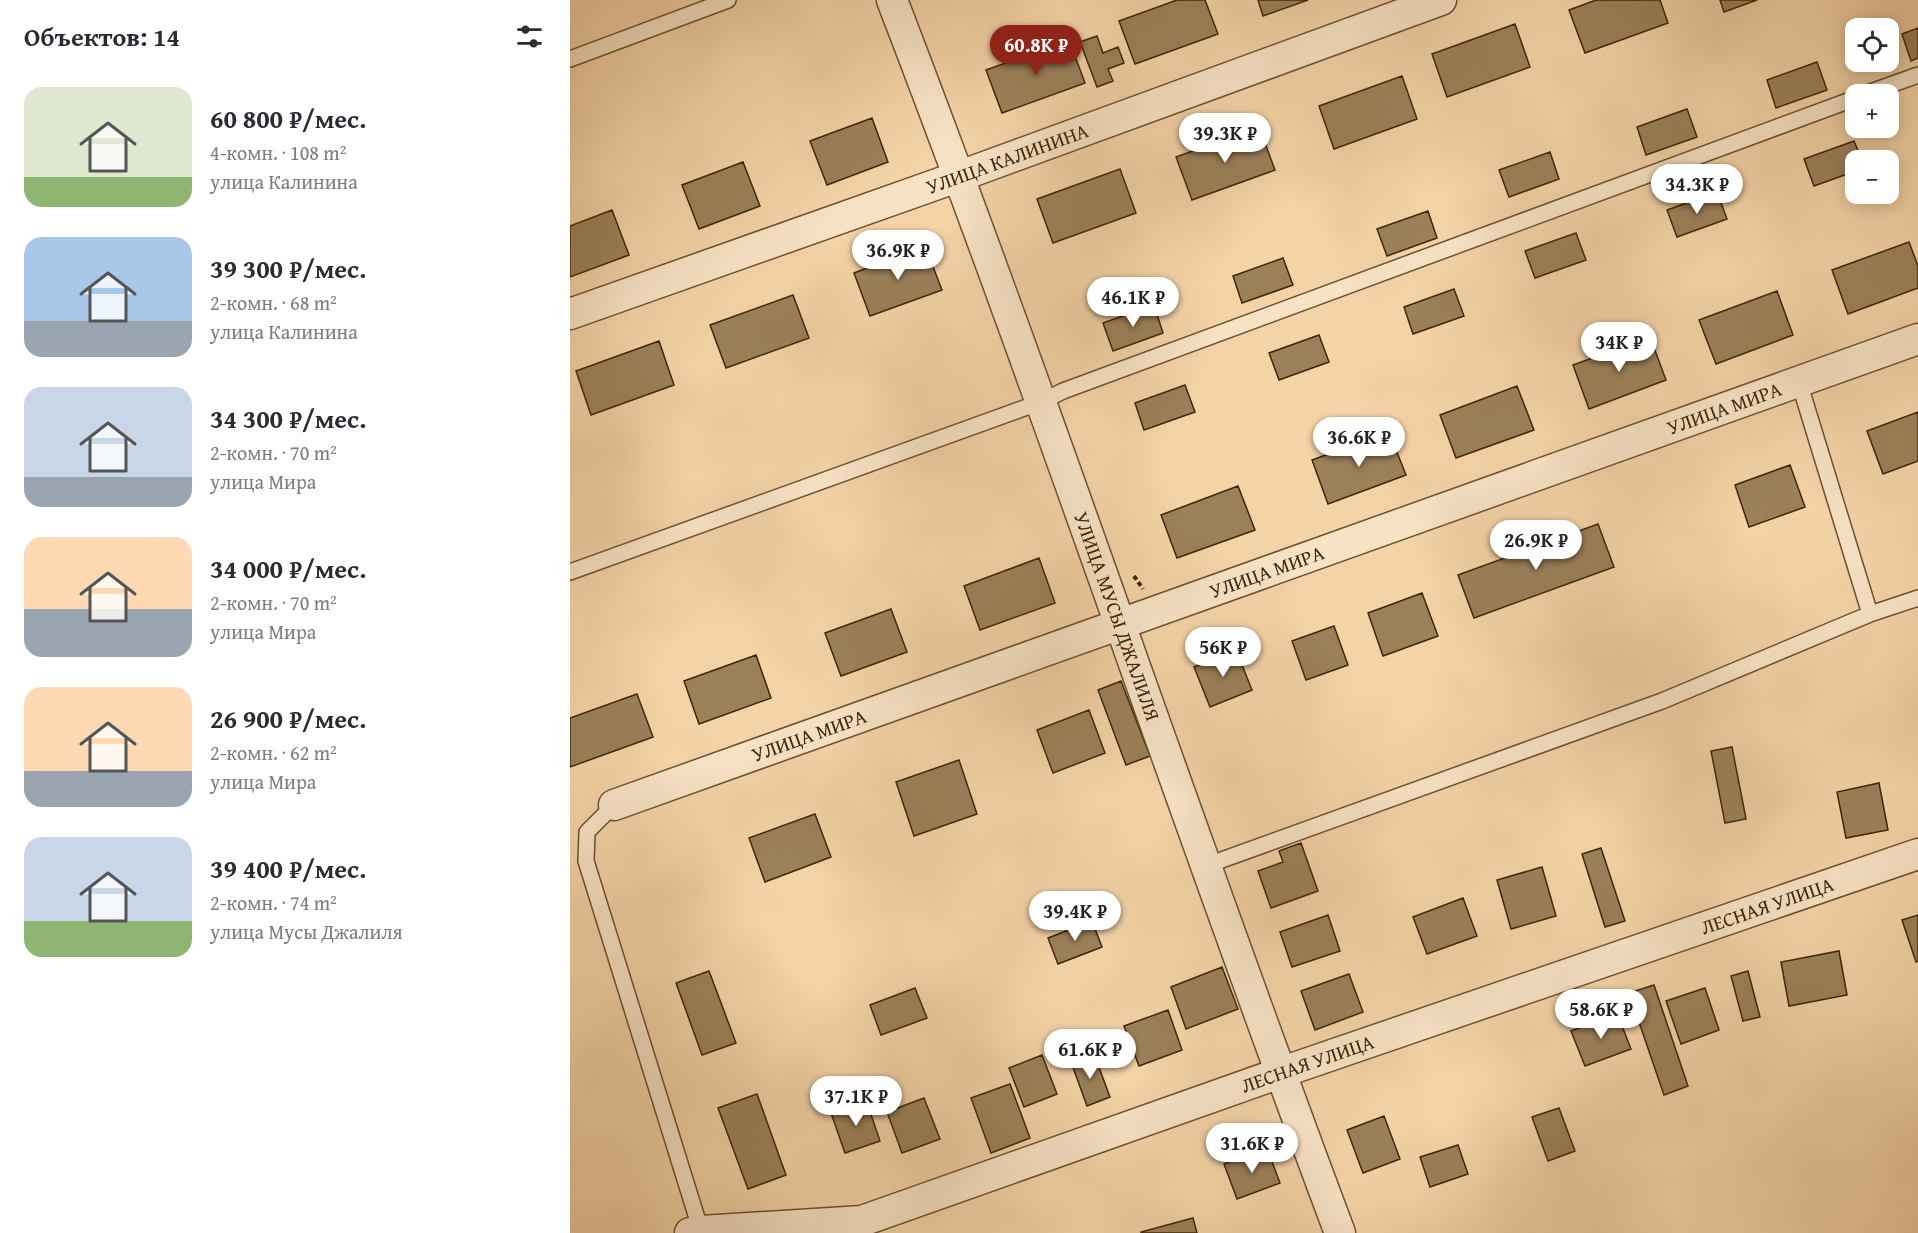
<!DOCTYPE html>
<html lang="ru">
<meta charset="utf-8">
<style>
:root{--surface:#fff;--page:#f2f2f3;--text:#2b2b33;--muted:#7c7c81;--accent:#8f2418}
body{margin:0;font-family:"Gentium Book Plus",serif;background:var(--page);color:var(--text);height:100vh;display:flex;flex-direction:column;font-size:22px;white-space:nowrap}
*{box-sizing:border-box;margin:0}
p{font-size:20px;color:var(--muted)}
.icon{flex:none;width:33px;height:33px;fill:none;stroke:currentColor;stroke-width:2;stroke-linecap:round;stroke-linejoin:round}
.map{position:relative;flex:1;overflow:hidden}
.drawer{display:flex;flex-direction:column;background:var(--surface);width:570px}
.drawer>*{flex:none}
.tools{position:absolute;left:1275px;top:18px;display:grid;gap:12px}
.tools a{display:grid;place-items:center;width:54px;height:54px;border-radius:12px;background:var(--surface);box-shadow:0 3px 15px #0003;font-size:30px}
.price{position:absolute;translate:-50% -51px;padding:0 14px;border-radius:21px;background:#fff;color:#222;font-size:20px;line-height:39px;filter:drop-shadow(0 2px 3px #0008)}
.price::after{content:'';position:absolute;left:50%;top:36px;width:18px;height:14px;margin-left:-9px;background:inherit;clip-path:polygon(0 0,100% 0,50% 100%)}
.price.current{background:var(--accent);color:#fff}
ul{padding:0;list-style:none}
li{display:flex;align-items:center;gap:18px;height:150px;padding:0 24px}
li span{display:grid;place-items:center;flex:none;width:168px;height:120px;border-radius:18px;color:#555}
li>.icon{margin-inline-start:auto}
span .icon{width:72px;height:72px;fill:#fffc;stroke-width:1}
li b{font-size:26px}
h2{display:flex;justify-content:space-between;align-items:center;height:72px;padding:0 24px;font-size:26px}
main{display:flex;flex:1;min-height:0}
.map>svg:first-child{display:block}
</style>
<main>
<section class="drawer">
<h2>Объектов: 14<svg class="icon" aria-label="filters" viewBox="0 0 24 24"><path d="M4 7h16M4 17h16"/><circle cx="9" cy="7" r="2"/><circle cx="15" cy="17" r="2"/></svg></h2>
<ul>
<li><span style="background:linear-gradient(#dfe7d0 75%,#8fb573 0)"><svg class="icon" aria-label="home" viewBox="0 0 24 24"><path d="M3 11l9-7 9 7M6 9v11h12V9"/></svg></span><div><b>60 800 ₽/мес.</b><p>4-комн. · 108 m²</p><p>улица Калинина</p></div></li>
<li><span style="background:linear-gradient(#a9c7e8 70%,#9aa5b1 0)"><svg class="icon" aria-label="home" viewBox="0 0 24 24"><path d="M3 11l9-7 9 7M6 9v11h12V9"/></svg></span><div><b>39 300 ₽/мес.</b><p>2-комн. · 68 m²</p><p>улица Калинина</p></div></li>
<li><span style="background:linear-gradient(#c9d6e8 75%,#9aa5b1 0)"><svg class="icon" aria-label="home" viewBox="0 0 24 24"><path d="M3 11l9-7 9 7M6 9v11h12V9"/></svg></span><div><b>34 300 ₽/мес.</b><p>2-комн. · 70 m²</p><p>улица Мира</p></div></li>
<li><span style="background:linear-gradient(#ffd9b3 60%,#9aa5b1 0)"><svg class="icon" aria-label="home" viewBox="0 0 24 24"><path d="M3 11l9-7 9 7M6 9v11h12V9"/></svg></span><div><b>34 000 ₽/мес.</b><p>2-комн. · 70 m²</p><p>улица Мира</p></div></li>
<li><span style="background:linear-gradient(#ffd9b3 70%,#9aa5b1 0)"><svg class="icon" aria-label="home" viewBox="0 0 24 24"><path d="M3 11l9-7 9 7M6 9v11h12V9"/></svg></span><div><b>26 900 ₽/мес.</b><p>2-комн. · 62 m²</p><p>улица Мира</p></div></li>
<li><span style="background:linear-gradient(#c9d6e8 70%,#8fb573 0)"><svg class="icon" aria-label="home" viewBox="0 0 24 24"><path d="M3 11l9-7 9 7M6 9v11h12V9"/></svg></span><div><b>39 400 ₽/мес.</b><p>2-комн. · 74 m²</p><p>улица Мусы Джалиля</p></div></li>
</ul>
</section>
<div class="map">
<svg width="1348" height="1233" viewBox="0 0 1348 1233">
<rect width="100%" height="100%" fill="#f4d3a7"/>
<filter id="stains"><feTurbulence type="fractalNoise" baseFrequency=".00333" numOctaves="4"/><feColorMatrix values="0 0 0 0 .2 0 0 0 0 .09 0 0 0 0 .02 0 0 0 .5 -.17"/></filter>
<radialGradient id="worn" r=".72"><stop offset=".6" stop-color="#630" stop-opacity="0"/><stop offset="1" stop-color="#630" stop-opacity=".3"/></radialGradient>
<!-- building -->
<path fill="#9c805a" stroke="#3d2706" stroke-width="1.5" d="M607,0H635L648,34L565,64L549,21Z
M688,0H738L693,16Z
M1026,0H1090L1098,23L1015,53L999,10Z
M1150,0H1187L1154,12Z
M945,24L960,67L877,97L862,54Z
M1348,28V58L1341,61L1332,34Z
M527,36L533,53L548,47L554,63L538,69L543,81L527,87L510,42Z
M499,40L515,83L432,113L416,70Z
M1247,62L1257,90L1206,108L1197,80Z
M832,76L847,119L764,149L749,106Z
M1117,109L1127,137L1076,155L1067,127Z
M302,118L318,162L257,185L240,141Z
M689,127L705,170L622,200L606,157Z
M1284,141L1292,160H1286V171L1244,186L1234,159Z
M980,152L989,179L939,197L929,170Z
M173,162L190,206L129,229L112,185Z
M550,169L566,213L483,243L467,199Z
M1147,192L1157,219L1107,237L1097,210Z
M42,210L59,255L0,277V226Z
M858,211L867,238L817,256L807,229Z
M1006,233L1016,260L965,278L955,251Z
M1339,242L1348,266V288L1278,314L1262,270Z
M355,246L372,290L300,316L284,273Z
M713,258L723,285L672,303L663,276Z
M884,289L894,316L843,334L834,307Z
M1207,291L1223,335L1146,364L1129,320Z
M223,295L239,338L156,368L140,325Z
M584,305L593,333L543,351L533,323Z
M749,335L759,362L709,380L699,353Z
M1080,337L1096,380L1019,409L1003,365Z
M89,341L104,385L21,415L6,371Z
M615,385L625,412L574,430L565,403Z
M947,386L964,430L886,458L870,415Z
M1348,412V461L1313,474L1297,431Z
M819,432L836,475L758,504L742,460Z
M1220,465L1235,507L1179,527L1165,485Z
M668,486L685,530L607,558L591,515Z
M1028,524L1044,567L904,618L888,575Z
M469,558L485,603L410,630L394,586Z
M852,593L868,636L813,656L798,613Z
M321,609L337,652L271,676L255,633Z
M764,626L778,665L736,680L722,641Z
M666,650L682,690L640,707L624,667Z
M186,655L201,698L129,724L114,681Z
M551,681L580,756L556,765L528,690Z
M67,694L83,737L0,767V718Z
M519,710L535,753L483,773L467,730Z
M1162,747L1176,819L1155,823L1141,751Z
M389,760L407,814L344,836L326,782Z
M1309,783L1318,830L1276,838L1267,792Z
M245,814L261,857L195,882L179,838Z
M731,843L748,891L701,908L688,871L713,862L709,851Z
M1031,848L1055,921L1035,927L1012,854Z
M972,867L986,916L941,929L927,880Z
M893,898L907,936L857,954L843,917Z
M758,915L770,951L722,967L710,932Z
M1348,915V961L1346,962L1332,920Z
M522,921L532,947L488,964L478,938Z
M1269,951L1277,995L1219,1006L1211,962Z
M652,967L668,1009L616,1029L601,987Z
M139,971L166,1043L132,1055L106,983Z
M1178,971L1190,1017L1173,1021L1161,976Z
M779,974L793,1012L745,1030L731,991Z
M1084,985L1118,1086L1094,1095L1059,993Z
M345,988L357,1018L311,1035L300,1005Z
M1135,988L1149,1030L1111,1044L1096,1001Z
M598,1010L612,1050L569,1066L554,1026Z
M1047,1013L1061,1049L1015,1066L1001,1031Z
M524,1054L540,1097L517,1106L501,1062Z
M472,1055L487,1094L454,1107L439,1068Z
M440,1084L460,1138L421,1153L401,1098Z
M187,1094L216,1175L178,1189L148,1108Z
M354,1098L370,1139L332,1153L317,1112Z
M296,1100L310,1141L275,1153L261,1113Z
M989,1108L1005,1151L978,1161L962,1117Z
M814,1116L830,1159L793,1173L777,1130Z
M888,1145L898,1174L860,1187L850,1157Z
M697,1148L710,1183L667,1199L654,1164Z
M623,1218L627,1233H571V1232Z"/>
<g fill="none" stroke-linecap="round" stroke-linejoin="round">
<defs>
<path id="service" d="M0,59L158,0
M1295,94L1348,75
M1229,382L1300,614
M0,572L471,402L493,391L1286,98
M44,805L17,832L16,861L131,1231
M635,866L1092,701L1300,614L1348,598"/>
<g id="minor">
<path id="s1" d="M322,0C479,408 616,824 770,1233"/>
<path id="s2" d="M0,314L390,176L871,0"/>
<path id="s3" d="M44,805L1348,339"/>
<path id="s4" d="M120,1233L131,1231L292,1221L724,1068L1348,854"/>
</g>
</defs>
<!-- service casing -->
<use href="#service" stroke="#6b522e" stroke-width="18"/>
<!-- minor casing -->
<use href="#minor" stroke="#6b522e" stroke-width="33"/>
<!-- path -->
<path stroke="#3d2706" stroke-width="4" stroke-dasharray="4.5 3" stroke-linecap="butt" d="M564,576L573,589"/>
<!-- service -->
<use href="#service" stroke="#f8e2c6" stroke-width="15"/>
<!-- minor -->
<use href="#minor" stroke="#f8e2c6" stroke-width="30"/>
</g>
<g text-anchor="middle" stroke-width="5" stroke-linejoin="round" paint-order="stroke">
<!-- street labels -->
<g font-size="20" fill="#3d2706" stroke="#f8e2c6">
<text dy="7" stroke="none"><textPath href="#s2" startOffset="464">УЛИЦА КАЛИНИНА</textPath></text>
<text dy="7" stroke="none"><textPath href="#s3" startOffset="1179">УЛИЦА МИРА</textPath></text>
<text dy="7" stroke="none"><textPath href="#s3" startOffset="693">УЛИЦА МИРА</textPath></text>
<text dy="7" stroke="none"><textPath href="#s1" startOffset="656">УЛИЦА МУСЫ ДЖАЛИЛЯ</textPath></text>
<text dy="7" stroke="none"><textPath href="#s3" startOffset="207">УЛИЦА МИРА</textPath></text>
<text dy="7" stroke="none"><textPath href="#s4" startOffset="1131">ЛЕСНАЯ УЛИЦА</textPath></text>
<text dy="7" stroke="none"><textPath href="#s4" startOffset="645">ЛЕСНАЯ УЛИЦА</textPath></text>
</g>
</g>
<rect width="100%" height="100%" filter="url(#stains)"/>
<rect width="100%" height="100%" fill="url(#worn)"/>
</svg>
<div class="tools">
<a><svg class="icon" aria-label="locate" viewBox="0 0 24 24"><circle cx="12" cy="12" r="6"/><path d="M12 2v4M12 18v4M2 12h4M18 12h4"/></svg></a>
<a>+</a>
<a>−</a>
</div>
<b class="price current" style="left:466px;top:76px">60.8K ₽</b>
<b class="price" style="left:655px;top:164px">39.3K ₽</b>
<b class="price" style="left:1127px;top:215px">34.3K ₽</b>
<b class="price" style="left:328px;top:281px">36.9K ₽</b>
<b class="price" style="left:563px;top:328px">46.1K ₽</b>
<b class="price" style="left:1049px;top:373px">34K ₽</b>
<b class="price" style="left:789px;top:468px">36.6K ₽</b>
<b class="price" style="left:966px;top:571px">26.9K ₽</b>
<b class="price" style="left:653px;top:678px">56K ₽</b>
<b class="price" style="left:505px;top:942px">39.4K ₽</b>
<b class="price" style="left:1031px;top:1040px">58.6K ₽</b>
<b class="price" style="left:520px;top:1080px">61.6K ₽</b>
<b class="price" style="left:286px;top:1127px">37.1K ₽</b>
<b class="price" style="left:682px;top:1174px">31.6K ₽</b>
</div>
</main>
